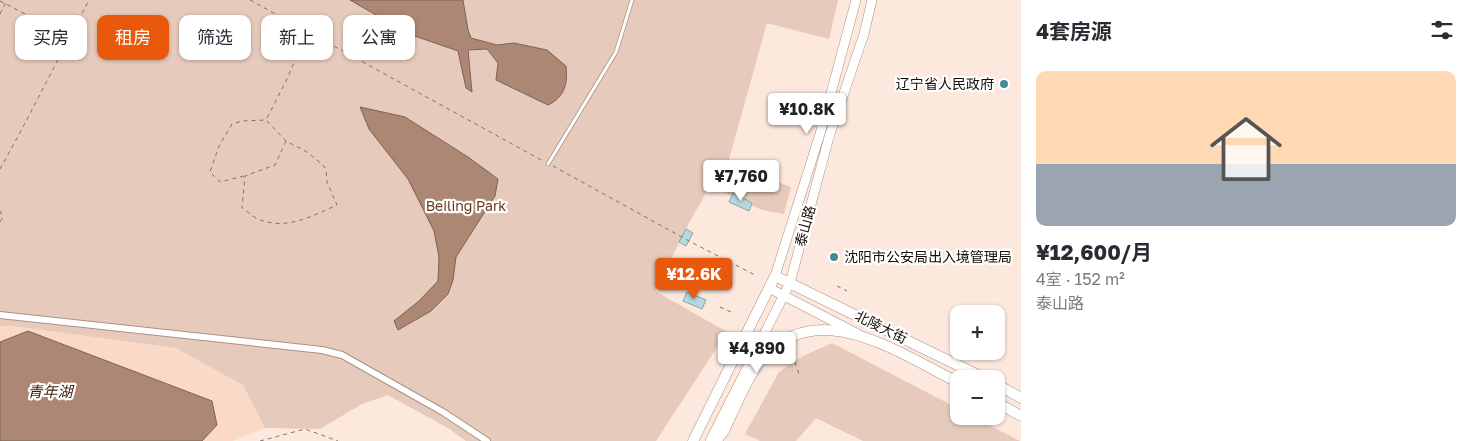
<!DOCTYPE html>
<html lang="zh">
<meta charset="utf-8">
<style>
:root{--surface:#fff;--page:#f2f2f3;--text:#2b2b33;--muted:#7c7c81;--accent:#ea580c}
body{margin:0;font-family:"Golos Text","Noto Sans SC",sans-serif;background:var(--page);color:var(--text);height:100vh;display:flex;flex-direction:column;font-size:19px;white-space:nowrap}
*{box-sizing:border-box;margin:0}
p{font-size:16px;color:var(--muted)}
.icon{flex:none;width:28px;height:28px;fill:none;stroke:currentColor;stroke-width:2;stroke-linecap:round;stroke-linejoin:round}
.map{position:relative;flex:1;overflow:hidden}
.drawer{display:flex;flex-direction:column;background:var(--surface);width:450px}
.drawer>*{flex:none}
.banner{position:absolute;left:15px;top:15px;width:475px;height:45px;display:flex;gap:10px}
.fabs{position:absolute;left:950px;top:305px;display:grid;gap:10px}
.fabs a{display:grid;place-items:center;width:55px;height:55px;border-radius:10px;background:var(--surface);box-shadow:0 1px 4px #0004;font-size:25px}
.price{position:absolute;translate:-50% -42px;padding:0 11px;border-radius:5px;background:#fff;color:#222;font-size:16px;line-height:32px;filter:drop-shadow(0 1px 2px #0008)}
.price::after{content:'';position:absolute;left:50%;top:30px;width:15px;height:11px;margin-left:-8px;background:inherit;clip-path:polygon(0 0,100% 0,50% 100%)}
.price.active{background:var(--accent);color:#fff}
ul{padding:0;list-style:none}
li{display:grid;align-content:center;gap:10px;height:265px;padding:0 15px}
li span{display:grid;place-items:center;height:155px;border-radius:10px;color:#555}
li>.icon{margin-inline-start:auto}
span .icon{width:90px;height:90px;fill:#fffc;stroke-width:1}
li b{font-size:21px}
h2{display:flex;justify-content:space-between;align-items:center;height:60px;padding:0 15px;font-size:21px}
.tag{padding:0 18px;border-radius:10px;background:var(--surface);box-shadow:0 1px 4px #0004;font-size:18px;line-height:45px}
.tag.active{background:var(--accent);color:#fff}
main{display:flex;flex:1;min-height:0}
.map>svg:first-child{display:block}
</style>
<main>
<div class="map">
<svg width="1021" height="441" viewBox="0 0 1021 441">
<rect width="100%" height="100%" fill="#fde8dd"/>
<!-- built -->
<path fill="#fad9c7" d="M0,326H13L174,348L243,385L265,428L233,441H0Z"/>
<!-- green -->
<path fill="#e6cabb" d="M0,0H838L829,39L767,23L728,163L791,187L784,214L762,210L710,186L690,221L655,291L727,332L656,441H466L448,428L388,395L362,404L320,429L265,428L243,385L175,348L13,326H0Z
M832,343L959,409V416H972L1020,441H863L816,418L796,441H760L745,434L779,372L803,356Z"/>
<!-- water -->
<path fill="#ab8774" stroke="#7e6354" d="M350,0H463L468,30L471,38L497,45L514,43L547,50L566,66C568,83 565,97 548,105L496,80L498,63L487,49L468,50L472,92L466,88L458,51L409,34Z
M360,107L405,117L468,157L498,179L495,196L456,257L453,280L448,294L431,311L398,330L394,321L419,301L438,281L439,257L434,231L408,179L369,129Z
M28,331L212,401L217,425L202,441H0V342Z"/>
<!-- building -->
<path fill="#b8d8dd" stroke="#88a6ab" d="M733,193L752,203L749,211L729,202Z
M686,229L693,233L686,246L679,242Z
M687,292L706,300L702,309L683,301Z"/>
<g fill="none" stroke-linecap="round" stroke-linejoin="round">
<defs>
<path id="lane" d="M548,164L616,52L632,0"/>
<path id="street" d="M0,315L322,350L342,355L443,412L487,441"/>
<path id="secondary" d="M775,276L820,134L856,0
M769,288L858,334
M710,441L790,283L829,137L864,34L872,0"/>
<path id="primary" d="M996,384L1021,398
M996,402L1021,416
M693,441L775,276L986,379
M716,441L724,431C734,410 745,382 759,363C814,292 899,353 959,383"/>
</defs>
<!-- lane casing -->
<use href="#lane" stroke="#aa9285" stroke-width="4.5"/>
<!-- street casing -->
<use href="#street" stroke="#aa9285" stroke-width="8"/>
<!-- secondary casing -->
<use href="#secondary" stroke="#aa9285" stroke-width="10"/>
<!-- primary casing -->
<use href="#primary" stroke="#aa9285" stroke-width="11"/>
<!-- path -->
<path stroke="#7f716a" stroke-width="1" stroke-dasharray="4 4" stroke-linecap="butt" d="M250,0L543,161
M0,1L70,37
M0,14L7,0
M286,141L275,165L245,176L242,208C247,211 253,217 258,219C286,231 312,216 337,205L327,182L326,169L322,164L307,152L286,141L266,120L287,79L307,32
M553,166L689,241L757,276
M0,169L22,129L89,0
M244,176L220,182L210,172L219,146L232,124L242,121L266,120
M0,211L3,217L0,222
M837,286L847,291
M720,307L731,312
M795,362L799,374
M260,441L305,429L338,441"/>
<!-- lane -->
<use href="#lane" stroke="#fff" stroke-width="3"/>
<!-- street -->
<use href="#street" stroke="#fff" stroke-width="6"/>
<!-- secondary -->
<use href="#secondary" stroke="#fff" stroke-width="9"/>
<!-- primary -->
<use href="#primary" stroke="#fff" stroke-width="10"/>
</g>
<!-- markers -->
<g fill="#448a95" stroke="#fff" stroke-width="2">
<circle cx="1004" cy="84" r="5"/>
<circle cx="834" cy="257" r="5"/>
</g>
<g text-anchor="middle" stroke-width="4.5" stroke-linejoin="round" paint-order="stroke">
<!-- poi labels -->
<g font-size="14" fill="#160e09" stroke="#fff" text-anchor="end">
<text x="994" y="89">辽宁省人民政府</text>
<text x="844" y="262" text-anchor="start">沈阳市公安局出入境管理局</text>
</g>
<!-- park labels -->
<g font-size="14" fill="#6b3a1d" stroke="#fff">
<text x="466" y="211">Beiling Park</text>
</g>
<!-- street labels -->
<g font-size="14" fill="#160e09" stroke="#fff">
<text transform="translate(805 226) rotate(-75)" y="5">泰山路</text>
<text transform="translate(881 327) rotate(26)" y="5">北陵大街</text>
</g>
<!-- water labels -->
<g font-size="15" font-style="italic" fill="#431f07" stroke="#fff">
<text x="50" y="397">青年湖</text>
</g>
</g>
</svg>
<div class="fabs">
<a>+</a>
<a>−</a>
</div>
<b class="price" style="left:807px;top:135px">¥10.8K</b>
<b class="price" style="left:741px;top:202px">¥7,760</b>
<b class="price active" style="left:694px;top:300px">¥12.6K</b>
<b class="price" style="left:757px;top:374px">¥4,890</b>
<div class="banner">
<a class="tag">买房</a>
<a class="tag active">租房</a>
<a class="tag">筛选</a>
<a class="tag">新上</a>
<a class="tag">公寓</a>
</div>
</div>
<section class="drawer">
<h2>4套房源<svg class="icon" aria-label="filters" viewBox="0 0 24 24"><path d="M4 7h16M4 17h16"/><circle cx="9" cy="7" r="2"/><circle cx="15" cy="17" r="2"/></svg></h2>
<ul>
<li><span style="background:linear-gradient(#ffd9b3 60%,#9aa5b1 0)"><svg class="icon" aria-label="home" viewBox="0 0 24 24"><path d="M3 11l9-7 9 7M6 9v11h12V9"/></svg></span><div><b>¥12,600/月</b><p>4室 · 152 m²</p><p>泰山路</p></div></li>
</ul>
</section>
</main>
